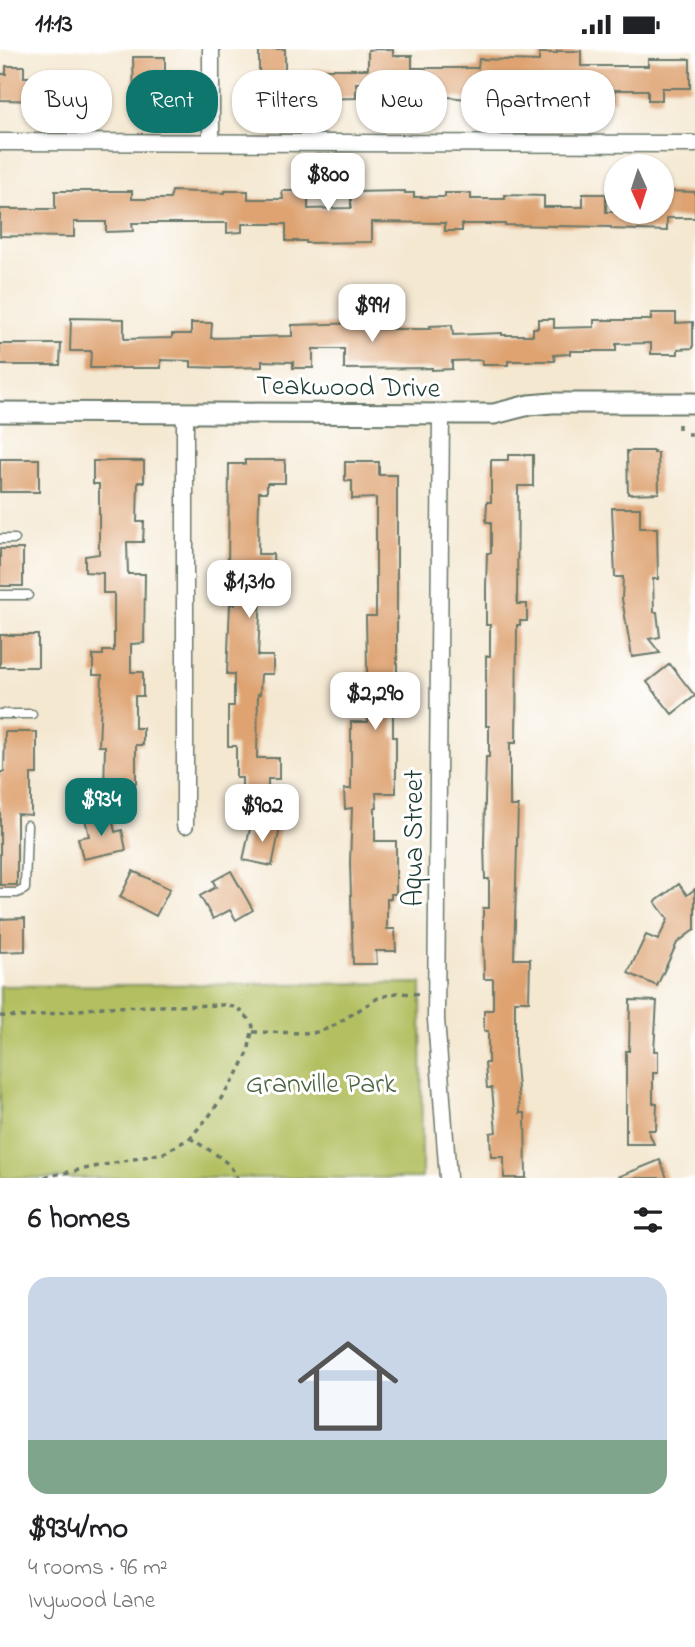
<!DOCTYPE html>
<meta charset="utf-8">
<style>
:root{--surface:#fff;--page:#f6f6f6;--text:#202124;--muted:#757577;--accent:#0f766e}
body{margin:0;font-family:"Indie Flower",sans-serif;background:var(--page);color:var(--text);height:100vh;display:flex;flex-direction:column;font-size:26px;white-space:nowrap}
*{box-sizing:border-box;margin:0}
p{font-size:23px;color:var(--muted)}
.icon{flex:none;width:38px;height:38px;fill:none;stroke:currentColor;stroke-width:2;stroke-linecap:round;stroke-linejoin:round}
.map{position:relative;height:1129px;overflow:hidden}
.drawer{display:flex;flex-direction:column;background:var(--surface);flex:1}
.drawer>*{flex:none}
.top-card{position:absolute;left:21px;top:21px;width:654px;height:63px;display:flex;gap:14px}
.needle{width:46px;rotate:177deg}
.controls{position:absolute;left:604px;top:105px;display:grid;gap:14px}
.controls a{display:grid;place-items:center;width:70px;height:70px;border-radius:50%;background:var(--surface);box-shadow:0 2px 5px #0004;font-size:35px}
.price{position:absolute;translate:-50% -60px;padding:0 16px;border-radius:14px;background:#fff;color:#222;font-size:23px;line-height:46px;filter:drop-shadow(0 2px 4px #0008)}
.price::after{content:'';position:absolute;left:50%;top:42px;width:21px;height:16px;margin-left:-10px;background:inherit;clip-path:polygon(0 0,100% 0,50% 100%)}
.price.on{background:var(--accent);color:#fff}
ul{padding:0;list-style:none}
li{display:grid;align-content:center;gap:14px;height:371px;padding:0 28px}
li span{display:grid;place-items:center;height:217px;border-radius:21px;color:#555}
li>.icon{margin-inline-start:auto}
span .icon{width:126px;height:126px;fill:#fffc;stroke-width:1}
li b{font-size:30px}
h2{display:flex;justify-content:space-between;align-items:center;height:84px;padding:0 28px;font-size:30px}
.tag{padding:0 24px;border-radius:28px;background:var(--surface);box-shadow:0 2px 5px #0004;font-size:24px;line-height:63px}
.tag.on{background:var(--accent);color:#fff}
.status{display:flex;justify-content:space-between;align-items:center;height:49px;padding:0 35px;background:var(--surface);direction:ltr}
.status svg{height:19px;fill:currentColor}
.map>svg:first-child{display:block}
</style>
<div class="status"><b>11:13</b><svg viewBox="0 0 49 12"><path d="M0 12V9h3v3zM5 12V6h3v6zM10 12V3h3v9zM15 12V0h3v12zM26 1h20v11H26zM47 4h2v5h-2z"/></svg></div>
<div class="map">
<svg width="695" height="1129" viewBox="0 0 695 1129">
<rect width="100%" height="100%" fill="#fff"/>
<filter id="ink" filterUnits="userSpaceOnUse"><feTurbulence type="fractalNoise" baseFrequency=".0143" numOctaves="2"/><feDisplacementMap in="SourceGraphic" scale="14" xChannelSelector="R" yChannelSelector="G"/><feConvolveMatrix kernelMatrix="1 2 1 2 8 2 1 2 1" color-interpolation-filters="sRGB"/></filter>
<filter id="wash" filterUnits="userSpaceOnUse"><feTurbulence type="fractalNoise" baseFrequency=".00686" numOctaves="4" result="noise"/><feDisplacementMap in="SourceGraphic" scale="28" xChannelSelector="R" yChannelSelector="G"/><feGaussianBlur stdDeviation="1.57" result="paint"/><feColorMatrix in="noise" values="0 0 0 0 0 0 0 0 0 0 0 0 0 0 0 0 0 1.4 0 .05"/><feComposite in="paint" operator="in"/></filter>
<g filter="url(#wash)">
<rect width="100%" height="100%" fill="#f4e8d1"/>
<!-- green -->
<path fill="#b3bf60" stroke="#697e4a" stroke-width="2" d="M421,934L422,1129H0V937Z"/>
<g id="blocks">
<!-- building -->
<path fill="#dea371" d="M259,0H285V49L259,50Z
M379,0L393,1V7H412V19H478L479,10L539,12V4H557V2H581V17H648V10H690V39H662V51H648V41H615V52L593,51V49H554V31H523V51H477L448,48H393V34H356V49L313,50L312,20H368V1Z
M133,8H165V36H159L160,50H134Z
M6,17H24V28H44L43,52L0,51V25H6Z
M55,142H132V150H170L172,142L225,144V142H248V150H283L282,142H308V160L351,159V143L405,142V144H414V148H445V144H462L471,145V150H505V146L544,147V158H583V145H606V163H662V142L695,143V169H667V182L611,180V178L505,176V175H462V182H445V174L372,173V193L306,194V192H286V175H242V183L227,184V174H132L133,182L106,183V173H74V188L0,187V160H55Z
M651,264H676V274L693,273V299L678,300V305H651V294L616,295V302H570V305L554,306L555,312H508V316H482V311L452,312V320L432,321V319L344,320V300H313V319H293V313L262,312V318L223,319L191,318V312L161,311V319H90L91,302H70L71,269L124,270V290L172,289V285H191V274H212L211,289L292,287V276L364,274V276L376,275V280H431L430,277L452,276L453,286L502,284V286H533V279H538V270H554V279L594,278V271H651Z
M0,295H61L60,316H0Z
M627,402H654V404H658L659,444L628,445Z
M508,406H533V437H518L517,555H527V572H520V576H517L516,694H510V757H518L514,910H530L529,952H515V1004L520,1064H525L526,1129H504V1108H491L490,1084L496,1083L492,1039H487L485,1014H488V982H484V961H493V930H484L483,886V859H489V830H485L484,794L486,708H489V677H486V607H490V576H486V538L487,504H491V473H486L487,453H491V411H508Z
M0,410H39V443H0Z
M245,411H285V434H267V443H259L258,505H273L274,525H262L258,607H273V625H261L260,645H258L257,709H279V730H268V749H242V729H236V697H228V657H234V625H227L230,555L235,556L234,523H228L229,415H245Z
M93,412H144V433H138L137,473H144L143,493H127L128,525H145L144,594L131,595V623H143V647H135V679H143V696H136V734H127V749H104L105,697H99L102,626H93V606H103V602H114V544H103V524L85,523V507L99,505V435H93Z
M345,413H379V426H397V638H393V688H396V744H376L377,759H375V792H396V845H391V850H387V880H395L396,902H376L377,915H353L350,814L352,759L345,760L344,740H351V673H368L366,567H376V449L352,450V432H345Z
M612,459H640V479H657L658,530H653L654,563H657L660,588L649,590L660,604L632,608L622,550L623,528H615Z
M0,500H23V537H0Z
M0,586H38V618H0Z
M670,615L695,647L672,665L647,633Z
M5,683H37V725H31V766L17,765V836H0V723H4Z
M111,764L115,783L122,781L126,801L83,810L78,789L89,787L85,770Z
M252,771L280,779L272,817L243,811Z
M133,822L170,840L156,867L120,848Z
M231,822L253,861L236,871L230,861L213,870L200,847L216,838L213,832Z
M679,835L687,846L695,840V880L677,894L657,937L628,924L646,886L658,891L668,870L655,853Z
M25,869V902L0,903V870Z
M630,951L657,952L654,1002H658V1024H653V1054H657L656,1081H648L654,1095H626V1002H629Z
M660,1111L667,1129H618V1128Z"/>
</g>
</g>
<g filter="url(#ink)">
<use href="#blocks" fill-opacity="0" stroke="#6a796b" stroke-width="2"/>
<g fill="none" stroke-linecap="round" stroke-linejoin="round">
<defs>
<path id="service" d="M0,490H15
M0,546H28
M0,665H32
M0,844H17L25,840L27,776"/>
<path id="minor" d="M0,93L695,95
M211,93V0
M441,365L436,970L448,1129
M185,776V363"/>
<path id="tertiary" d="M0,363L466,365H494L529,356L552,354H695"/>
</defs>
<!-- service casing -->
<use href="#service" stroke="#6a796b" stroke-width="11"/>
<!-- minor casing -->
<use href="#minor" stroke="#6a796b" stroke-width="19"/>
<!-- tertiary casing -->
<use href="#tertiary" stroke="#6a796b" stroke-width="23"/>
<!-- path -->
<path stroke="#6a796b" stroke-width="3.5" stroke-dasharray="5 5" stroke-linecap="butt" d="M679,380V370
M687,385H694
M0,967L26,968L103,958L224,956L238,959L249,970L253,977L248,1004L238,1024L210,1066L190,1089L164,1104L39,1129
M253,983L313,984L330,979L378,949L396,944L420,945
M190,1089C206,1100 230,1110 237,1129"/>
<!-- service -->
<use href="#service" stroke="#fff" stroke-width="8"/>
<!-- minor -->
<use href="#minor" stroke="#fff" stroke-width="16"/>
<!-- tertiary -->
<use href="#tertiary" stroke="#fff" stroke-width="19"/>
</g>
</g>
<g text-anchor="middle" stroke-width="6" stroke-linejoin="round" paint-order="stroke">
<!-- street labels -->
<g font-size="28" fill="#1f3d34" stroke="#fff">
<text transform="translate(348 336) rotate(1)" y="10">Teakwood Drive</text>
<text transform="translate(412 789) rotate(-90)" y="10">Aqua Street</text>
</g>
<!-- park labels -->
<g font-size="28" fill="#4b6441" stroke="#fff">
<text x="321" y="1043">Granville Park</text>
</g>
</g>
</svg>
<div class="controls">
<a><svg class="needle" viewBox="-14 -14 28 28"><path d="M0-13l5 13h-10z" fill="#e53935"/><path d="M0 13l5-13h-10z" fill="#757577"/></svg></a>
</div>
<b class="price" style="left:328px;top:164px">$800</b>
<b class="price" style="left:372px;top:295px">$991</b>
<b class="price" style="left:249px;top:571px">$1,310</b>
<b class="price" style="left:375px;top:683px">$2,290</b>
<b class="price on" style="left:101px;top:789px">$934</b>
<b class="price" style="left:262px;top:795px">$902</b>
<div class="top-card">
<a class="tag">Buy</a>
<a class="tag on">Rent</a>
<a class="tag">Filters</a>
<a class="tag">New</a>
<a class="tag">Apartment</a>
</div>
</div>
<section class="drawer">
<h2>6 homes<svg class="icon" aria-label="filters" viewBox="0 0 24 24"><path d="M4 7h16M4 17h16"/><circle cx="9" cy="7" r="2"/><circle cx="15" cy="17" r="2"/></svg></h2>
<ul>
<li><span style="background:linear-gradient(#c9d6e8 75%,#7fa58c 0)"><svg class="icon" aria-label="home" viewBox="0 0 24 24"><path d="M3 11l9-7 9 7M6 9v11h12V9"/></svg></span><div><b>$934/mo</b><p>4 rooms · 96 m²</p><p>Ivywood Lane</p></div></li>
</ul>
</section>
